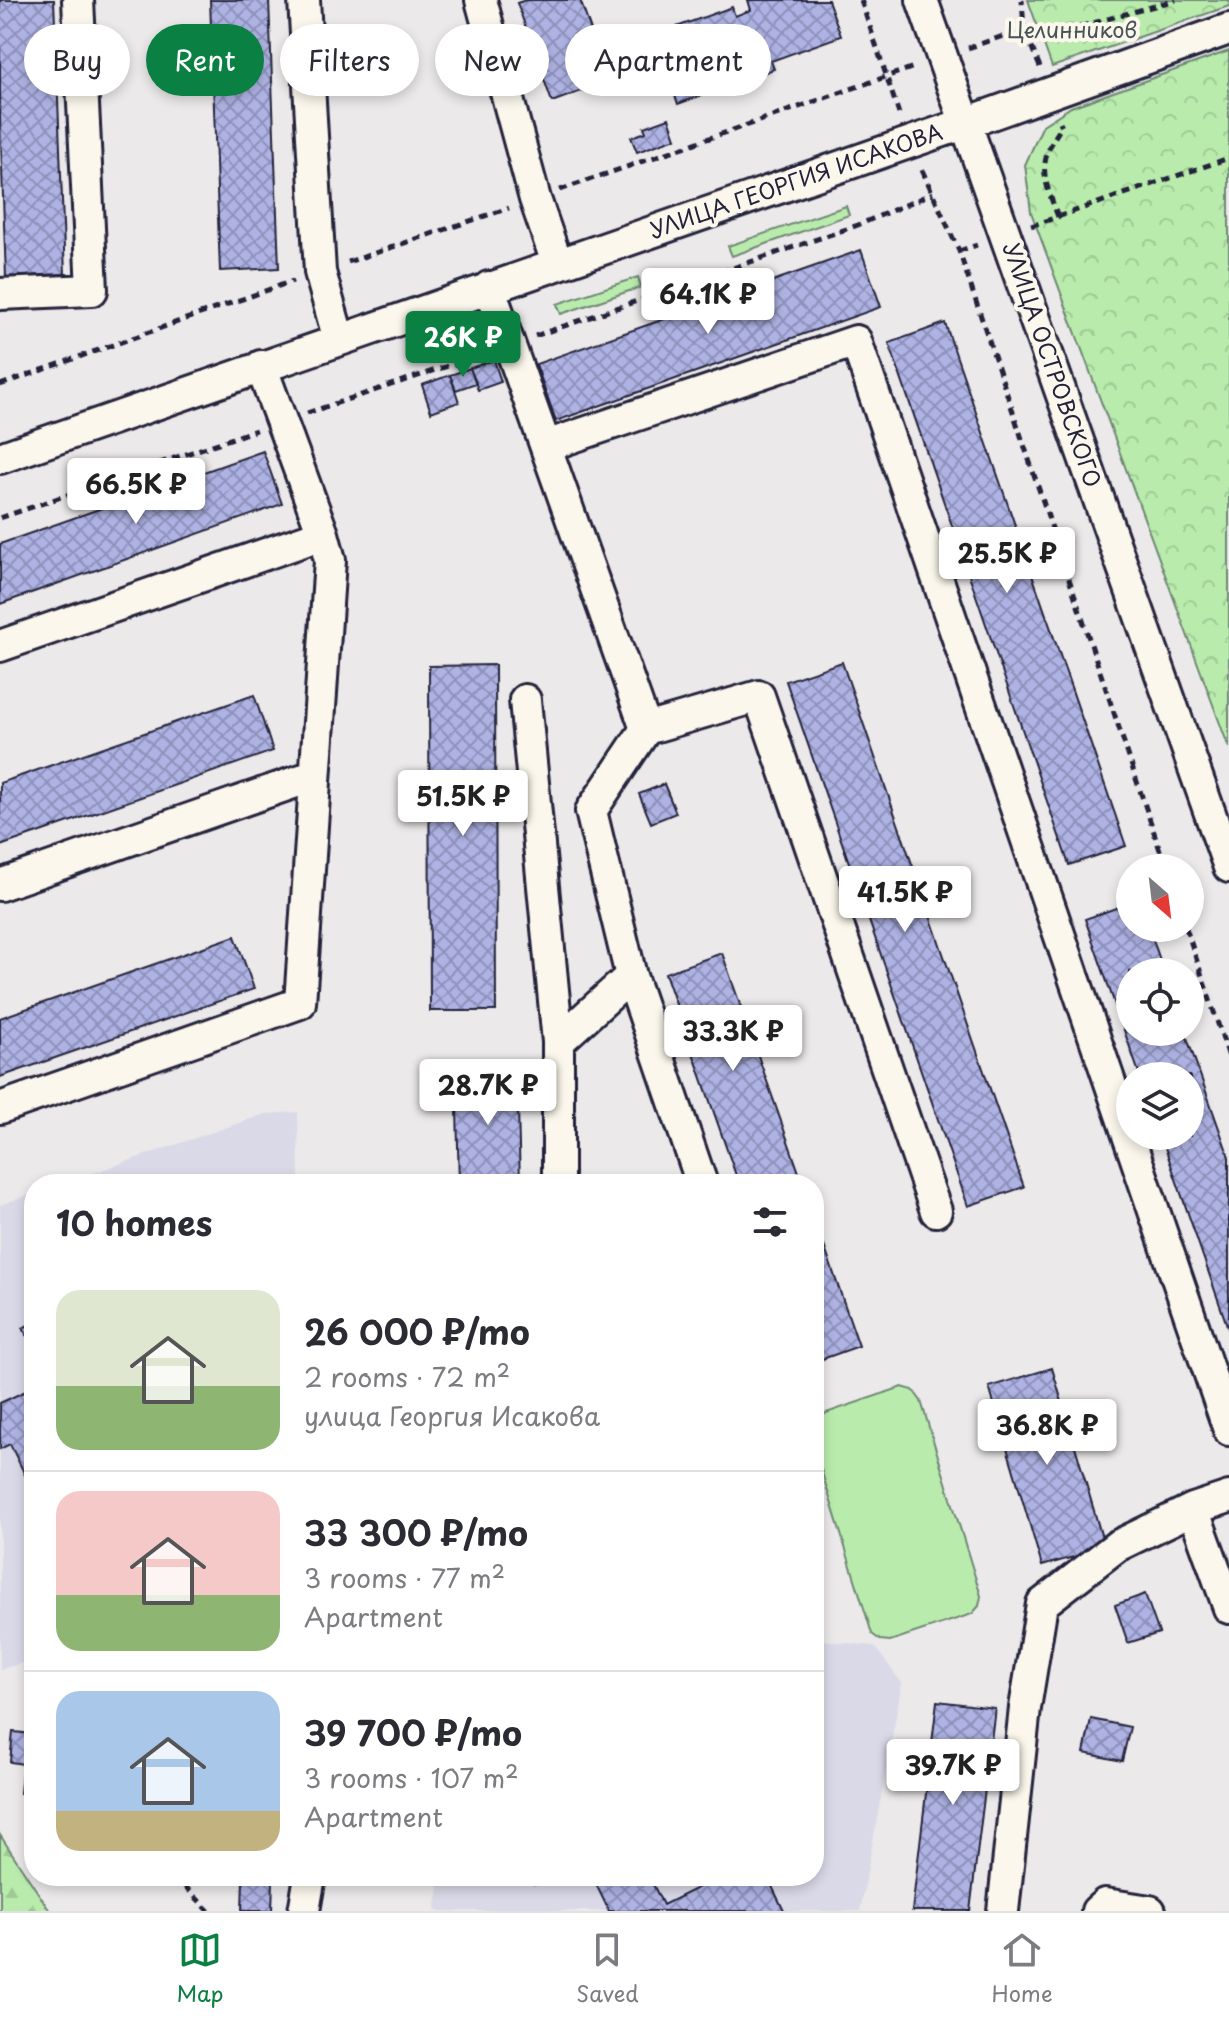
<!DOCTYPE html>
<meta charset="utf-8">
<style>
:root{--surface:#fff;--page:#f2f2f3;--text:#2b2b33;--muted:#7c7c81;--line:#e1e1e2;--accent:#0b8043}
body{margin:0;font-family:"Playpen Sans",sans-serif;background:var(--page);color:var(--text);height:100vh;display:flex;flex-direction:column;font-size:30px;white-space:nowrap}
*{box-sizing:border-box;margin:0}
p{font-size:26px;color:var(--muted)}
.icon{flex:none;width:44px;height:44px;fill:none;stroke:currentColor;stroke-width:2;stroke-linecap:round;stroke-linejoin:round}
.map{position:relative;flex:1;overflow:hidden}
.side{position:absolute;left:24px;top:1174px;width:800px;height:712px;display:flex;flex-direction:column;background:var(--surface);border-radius:32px;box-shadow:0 4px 12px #0003}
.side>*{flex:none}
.hud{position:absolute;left:24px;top:24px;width:800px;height:72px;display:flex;gap:16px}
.needle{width:52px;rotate:152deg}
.buttons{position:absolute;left:1116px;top:854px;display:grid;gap:16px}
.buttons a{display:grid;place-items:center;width:88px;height:88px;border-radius:50%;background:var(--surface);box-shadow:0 4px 12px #0003;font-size:40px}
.price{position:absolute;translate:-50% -68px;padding:0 18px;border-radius:8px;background:#fff;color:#222;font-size:26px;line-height:52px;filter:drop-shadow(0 2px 4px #0008)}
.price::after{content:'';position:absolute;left:50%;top:48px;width:24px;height:18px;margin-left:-12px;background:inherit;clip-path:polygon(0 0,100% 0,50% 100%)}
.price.active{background:var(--accent);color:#fff}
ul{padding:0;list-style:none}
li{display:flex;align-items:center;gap:24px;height:200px;padding:0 32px}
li+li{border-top:2px solid var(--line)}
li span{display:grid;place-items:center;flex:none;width:224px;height:160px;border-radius:24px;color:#555}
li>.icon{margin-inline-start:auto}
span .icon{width:96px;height:96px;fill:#fffc;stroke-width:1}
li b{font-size:34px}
h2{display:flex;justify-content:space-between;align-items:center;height:96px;padding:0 32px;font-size:34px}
.chip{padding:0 28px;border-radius:36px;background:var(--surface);box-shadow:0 4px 12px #0003;font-size:28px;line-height:72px}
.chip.active{background:var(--accent);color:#fff}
.tabs{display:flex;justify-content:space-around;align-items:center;height:112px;border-top:2px solid var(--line);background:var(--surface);font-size:22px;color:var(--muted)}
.tabs a{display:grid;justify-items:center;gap:4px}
.tabs .active{color:var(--accent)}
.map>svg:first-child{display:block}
</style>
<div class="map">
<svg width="1229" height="1911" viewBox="0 0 1229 1911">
<defs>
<pattern id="forest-firs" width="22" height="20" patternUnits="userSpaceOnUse" patternTransform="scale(2)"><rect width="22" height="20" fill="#b9ecac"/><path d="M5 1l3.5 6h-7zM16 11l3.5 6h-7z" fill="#9fca95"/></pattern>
<pattern id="park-crowns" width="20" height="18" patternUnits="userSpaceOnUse" patternTransform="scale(2)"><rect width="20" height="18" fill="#b9ecac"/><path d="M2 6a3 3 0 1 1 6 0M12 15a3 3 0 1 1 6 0" fill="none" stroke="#9fca95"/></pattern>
<pattern id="building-cross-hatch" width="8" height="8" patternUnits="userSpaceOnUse" patternTransform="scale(2)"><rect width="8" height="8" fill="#afb3e4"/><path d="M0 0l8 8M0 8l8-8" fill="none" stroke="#8e91ba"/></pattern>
</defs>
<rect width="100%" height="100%" fill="#ece9ea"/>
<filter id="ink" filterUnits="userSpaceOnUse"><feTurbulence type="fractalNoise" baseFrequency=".0125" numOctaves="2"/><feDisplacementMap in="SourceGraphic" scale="16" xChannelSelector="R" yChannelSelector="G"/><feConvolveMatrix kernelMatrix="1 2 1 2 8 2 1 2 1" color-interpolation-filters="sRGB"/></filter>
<g filter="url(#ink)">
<!-- built -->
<path fill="#dad9e8" d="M298,1112L299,1184H61L265,1114Z
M34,1193V1659L0,1670V1205Z
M814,1639L874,1646L902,1683L860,1911H435L441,1876H814Z"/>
<!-- green -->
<path fill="#b9ecac" stroke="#6e8774" stroke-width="2" d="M846,206L849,215L732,256L728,246Z
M638,277L641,287L561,314L557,304Z
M902,1387L913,1390L921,1401L981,1596L979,1606L972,1614L890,1641L880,1640L872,1634L814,1447V1425L826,1413Z"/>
<!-- forest -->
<path fill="url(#forest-firs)" stroke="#6e8774" stroke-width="2" d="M0,1835L50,1911H0Z"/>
<!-- park -->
<path fill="url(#park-crowns)" stroke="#6e8774" stroke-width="2" d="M1028,0H1229V6L1052,67Z
M1229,51V748L1031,212L1025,165L1043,125L1071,107Z"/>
<!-- building -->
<path fill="url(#building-cross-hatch)" stroke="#22223b" stroke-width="2" d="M0,0H54L65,274L6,277L0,117Z
M210,0H269L279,268L220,271Z
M526,0H580L609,81L552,102L517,3Z
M748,0H828L841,36L771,61L774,69L678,104L654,35L732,7L735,16L751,10Z
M669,118L676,138L637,152L631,137L646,132L644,127Z
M861,250L881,307L556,421L536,364Z
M945,323L1126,846L1069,865L889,343Z
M494,360L501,382L478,390L470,368Z
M470,368L476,383L456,390L450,375Z
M450,375L459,402L431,412L422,385Z
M263,451L282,504L0,604V544Z
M842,662L1024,1187L968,1206L786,681Z
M495,665L496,1011H430L429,666Z
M254,695L273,751L0,846V783Z
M664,784L676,813L651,823L639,794Z
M1130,903V928H1149L1164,972H1130V1032H1185L1229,1157V1331L1161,1136H1190V1076H1140L1085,919Z
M235,936L254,989L0,1077V1018Z
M722,953L803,1184H739L665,973Z
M517,1069L520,1184H459L456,1071Z
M814,1217L859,1346L814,1362Z
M34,1322V1349L23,1328Z
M1052,1368L1105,1548L1042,1566L989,1387Z
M34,1387V1493L10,1444L0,1449V1403Z
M1145,1594L1159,1633L1128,1643L1115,1605Z
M937,1701L995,1708L970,1911H912Z
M1091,1719L1130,1727L1122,1761L1084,1753Z
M13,1732L34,1734V1794L20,1793L23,1764L10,1762Z
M530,1876H550L534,1884Z
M592,1876H649L663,1905L721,1876H767L784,1911H609Z
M243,1880L273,1881L272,1911H242Z"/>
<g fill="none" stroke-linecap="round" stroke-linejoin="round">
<defs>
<path id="minor" d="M304,0L320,272L339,340
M481,0L535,199L557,263
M922,0L1229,867
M489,287L646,729L759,696L936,1211
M0,294L92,290L78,0
M546,446L856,341L1229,1430
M0,458L966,123L1229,29
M0,646L323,534
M525,700L558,1042
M646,729L591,811L631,976L702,1184
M0,885L313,776
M0,1108L300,1003L330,560L323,534L261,366
M558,1184V1042L631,976
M1229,1497L1193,1509L1229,1608
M304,1911L310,1876
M1003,1911L1025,1708L1042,1604L1117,1546L1193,1509
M1097,1911L1105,1904L1150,1911"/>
</defs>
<!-- minor casing -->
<use href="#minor" stroke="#22223b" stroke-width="36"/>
<!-- path -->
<path stroke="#22223b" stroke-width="5" stroke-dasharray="8 6" stroke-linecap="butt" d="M861,0L900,117
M968,48L1024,29L1022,0
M1040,67L1024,29L1064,31L1176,0
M922,170L959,251L1166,868
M560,190L917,66
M1058,217C1043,176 1036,164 1062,126L1060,122
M1031,226L1229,158
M959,251L977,245
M348,262L509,208
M535,336L858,225L933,193
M0,385L293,281
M307,413L484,354
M0,518L256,430
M1186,928L1229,1057
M175,1876L209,1911"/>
<!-- minor -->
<use href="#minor" stroke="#fbf7ec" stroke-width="30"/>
</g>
</g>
<g text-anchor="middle" stroke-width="8" stroke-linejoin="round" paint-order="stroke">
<!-- park labels -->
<g font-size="22" fill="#485457" stroke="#fbf7ec">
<text x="1072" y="38">Целинников</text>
</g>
<!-- street labels -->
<g font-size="22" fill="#22223b" stroke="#fbf7ec">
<text transform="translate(796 181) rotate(-19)" y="8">УЛИЦА ГЕОРГИЯ ИСАКОВА</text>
<text transform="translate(1052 365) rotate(71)" y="8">УЛИЦА ОСТРОВСКОГО</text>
</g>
</g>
</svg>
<div class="buttons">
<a><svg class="needle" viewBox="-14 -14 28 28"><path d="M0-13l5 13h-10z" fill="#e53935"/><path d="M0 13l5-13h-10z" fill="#7c7c81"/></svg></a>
<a><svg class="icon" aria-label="locate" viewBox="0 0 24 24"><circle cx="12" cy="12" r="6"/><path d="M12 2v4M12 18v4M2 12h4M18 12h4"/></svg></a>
<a><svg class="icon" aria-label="layers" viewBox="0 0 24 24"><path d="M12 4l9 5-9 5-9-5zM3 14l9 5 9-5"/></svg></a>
</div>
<b class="price" style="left:708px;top:336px">64.1K ₽</b>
<b class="price active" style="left:463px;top:379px">26K ₽</b>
<b class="price" style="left:136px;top:526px">66.5K ₽</b>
<b class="price" style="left:1007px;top:595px">25.5K ₽</b>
<b class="price" style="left:463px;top:838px">51.5K ₽</b>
<b class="price" style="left:905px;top:934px">41.5K ₽</b>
<b class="price" style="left:733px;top:1073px">33.3K ₽</b>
<b class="price" style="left:488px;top:1127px">28.7K ₽</b>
<b class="price" style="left:1047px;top:1467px">36.8K ₽</b>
<b class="price" style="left:953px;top:1807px">39.7K ₽</b>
<div class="hud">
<a class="chip">Buy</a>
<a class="chip active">Rent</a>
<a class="chip">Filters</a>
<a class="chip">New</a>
<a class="chip">Apartment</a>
</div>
<section class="side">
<h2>10 homes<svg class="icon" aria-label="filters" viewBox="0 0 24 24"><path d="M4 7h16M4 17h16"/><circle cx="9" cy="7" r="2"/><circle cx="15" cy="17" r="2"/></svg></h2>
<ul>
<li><span style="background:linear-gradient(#dfe7d0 60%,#8fb573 0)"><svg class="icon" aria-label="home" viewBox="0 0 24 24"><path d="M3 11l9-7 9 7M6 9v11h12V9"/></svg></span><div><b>26 000 ₽/mo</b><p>2 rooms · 72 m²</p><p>улица Георгия Исакова</p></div></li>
<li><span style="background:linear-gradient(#f6c9c9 65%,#8fb573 0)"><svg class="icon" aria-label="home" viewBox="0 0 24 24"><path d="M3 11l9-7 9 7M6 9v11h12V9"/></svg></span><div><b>33 300 ₽/mo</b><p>3 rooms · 77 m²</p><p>Apartment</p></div></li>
<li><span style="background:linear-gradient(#a9c7e8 75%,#c2b280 0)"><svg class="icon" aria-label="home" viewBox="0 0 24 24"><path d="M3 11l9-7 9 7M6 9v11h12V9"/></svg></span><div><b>39 700 ₽/mo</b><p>3 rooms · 107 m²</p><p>Apartment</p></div></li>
</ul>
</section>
</div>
<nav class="tabs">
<a class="active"><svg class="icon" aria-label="map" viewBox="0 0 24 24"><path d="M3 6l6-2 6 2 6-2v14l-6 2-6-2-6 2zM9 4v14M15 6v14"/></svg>Map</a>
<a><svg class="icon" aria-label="saved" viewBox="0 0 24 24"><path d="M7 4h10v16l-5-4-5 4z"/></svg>Saved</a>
<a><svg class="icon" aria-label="home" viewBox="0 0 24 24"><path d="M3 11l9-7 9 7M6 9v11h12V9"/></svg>Home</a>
</nav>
